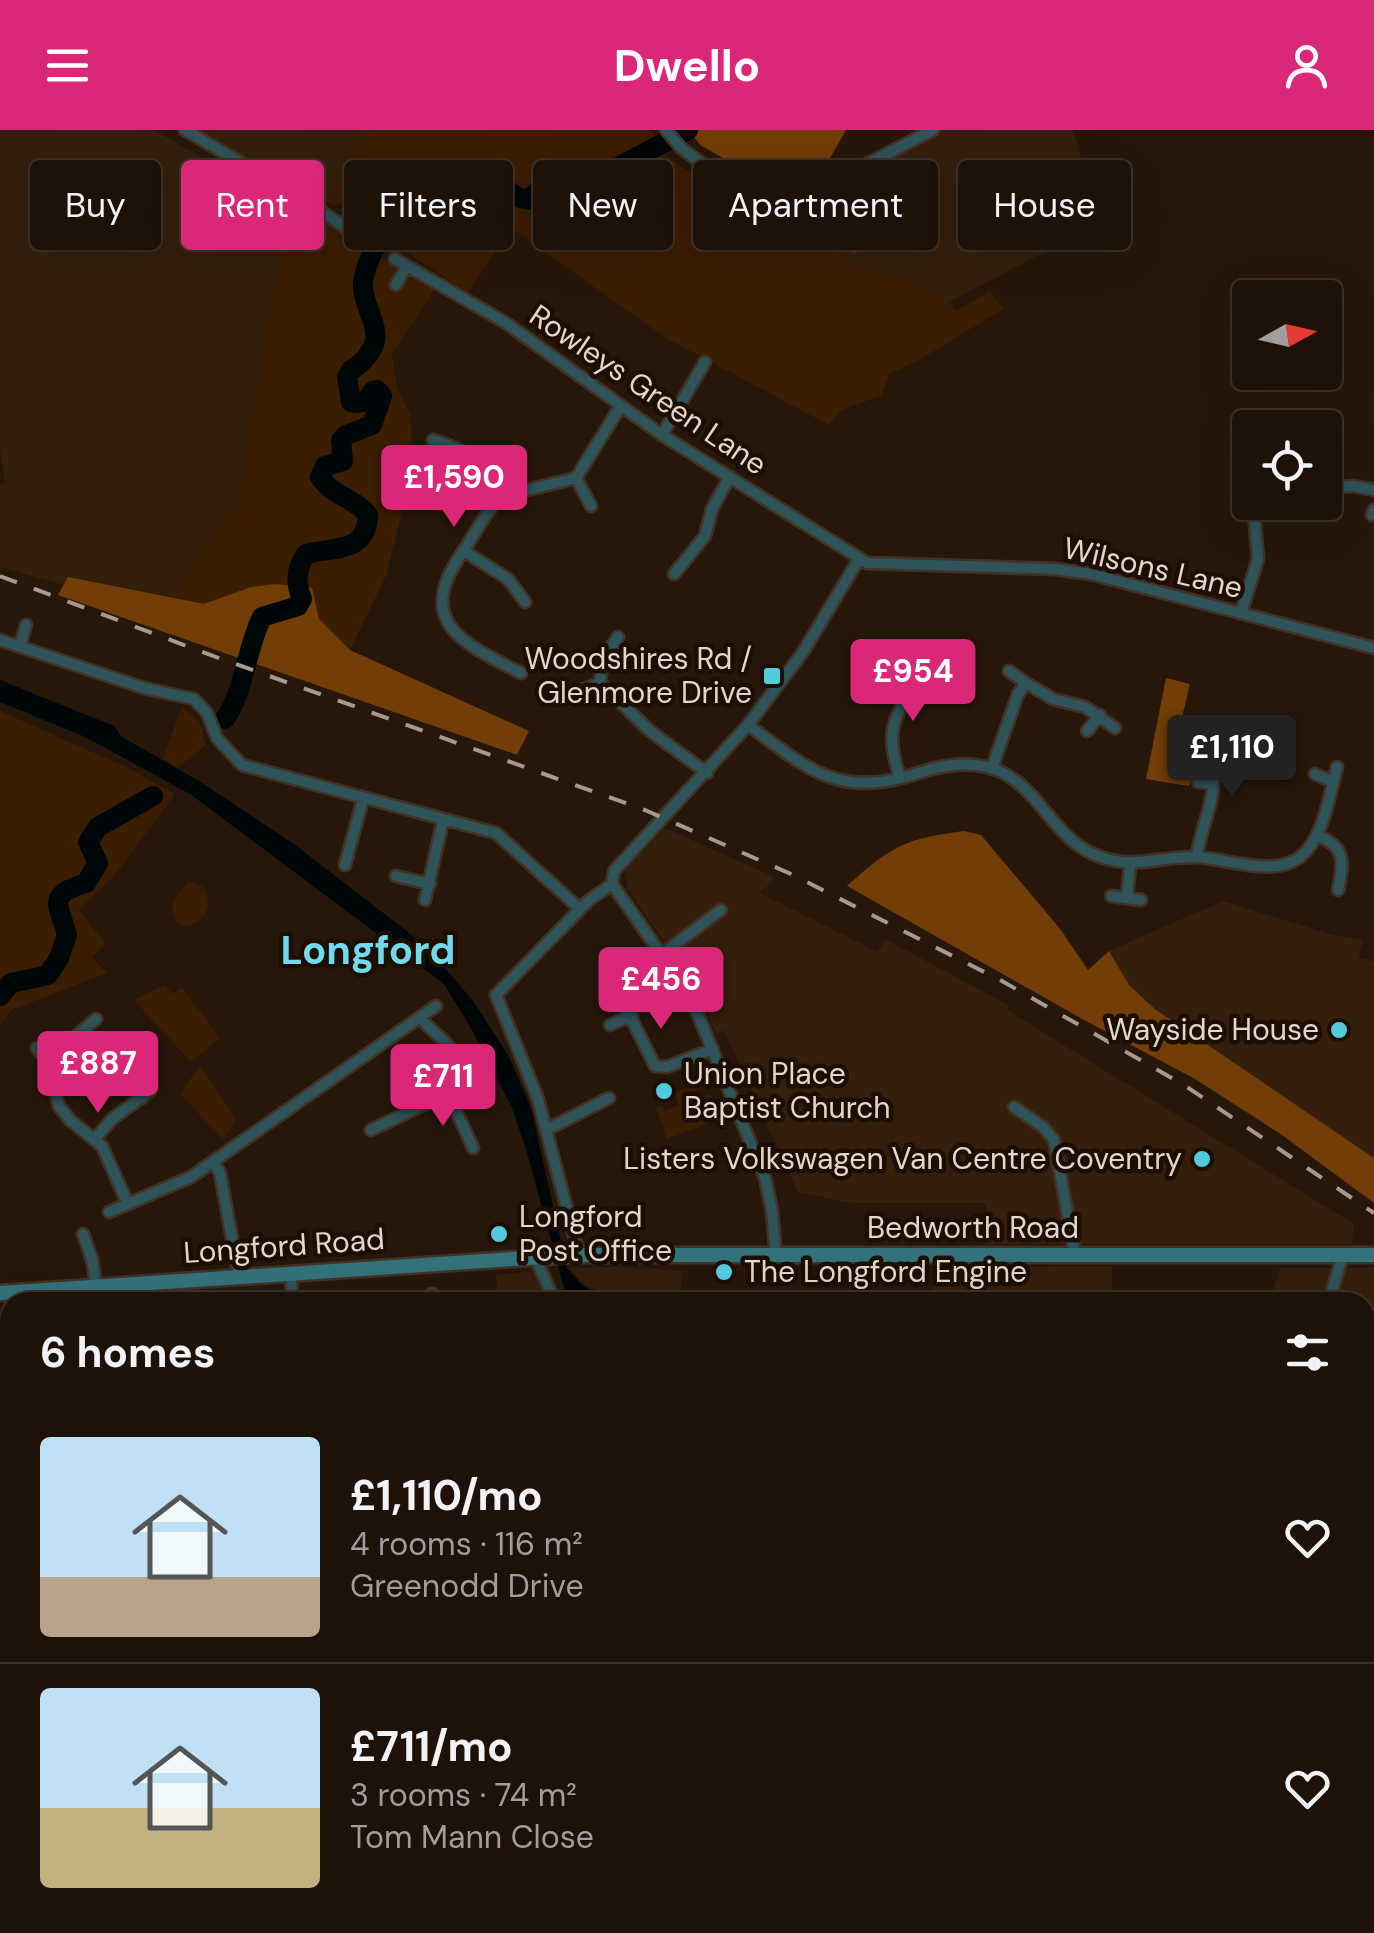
<!DOCTYPE html>
<meta charset="utf-8">
<style>
:root{--surface:#1d1108;--page:#251a12;--text:#f1f3f6;--muted:#a09d9c;--line:#3b3129;--accent:#db2777}
body{margin:0;font-family:"DM Sans",sans-serif;background:var(--page);color:var(--text);height:100vh;display:flex;flex-direction:column;font-size:38px;white-space:nowrap}
*{box-sizing:border-box;margin:0}
p{font-size:32px;color:var(--muted)}
.icon{flex:none;width:55px;height:55px;fill:none;stroke:currentColor;stroke-width:2;stroke-linecap:round;stroke-linejoin:round}
.map{position:relative;flex:1;overflow:hidden}
.panel{position:absolute;left:0px;top:1162px;width:1375px;height:642px;display:flex;flex-direction:column;background:var(--surface);border-radius:30px 30px 0 0;box-shadow:0 10px 40px #0002,0 0 0 2px var(--line)}
.panel>*{flex:none}
.hud{position:absolute;left:30px;top:30px;width:1315px;height:90px;display:flex;gap:20px}
.needle{width:65px;rotate:82deg}
.fabs{position:absolute;left:1232px;top:150px;display:grid;gap:20px}
.fabs a{display:grid;place-items:center;width:110px;height:110px;border-radius:10px;background:var(--surface);box-shadow:0 10px 40px #0002,0 0 0 2px var(--line);font-size:50px}
.price{position:absolute;translate:-50% -85px;padding:0 22px;border-radius:10px;background:var(--accent);color:#fff;font-size:32px;line-height:65px;filter:drop-shadow(0 2px 5px #0008)}
.price::after{content:'';position:absolute;left:50%;top:60px;width:30px;height:22px;margin-left:-15px;background:inherit;clip-path:polygon(0 0,100% 0,50% 100%)}
.price.current{background:#222;color:#fff}
ul{padding:0;list-style:none}
li{display:flex;align-items:center;gap:30px;height:250px;padding:0 40px}
li+li{border-top:2px solid var(--line)}
li span{display:grid;place-items:center;flex:none;width:280px;height:200px;border-radius:10px;color:#555}
li>.icon{margin-inline-start:auto}
span .icon{width:120px;height:120px;fill:#fffc;stroke-width:1}
li b{font-size:42px}
h2{display:flex;justify-content:space-between;align-items:center;height:120px;padding:0 40px;font-size:42px}
.pill{padding:0 35px;border-radius:10px;background:var(--surface);box-shadow:0 10px 40px #0002,0 0 0 2px var(--line);font-size:35px;line-height:90px}
.pill.current{background:var(--accent);color:#fff}
header{display:flex;justify-content:space-between;align-items:center;height:130px;padding:0 40px;background:var(--accent);color:#fff;font-size:45px;font-weight:700}
.map>svg:first-child{display:block}
</style>
<header><svg class="icon" aria-label="menu" viewBox="0 0 24 24"><path d="M4 6h16M4 12h16M4 18h16"/></svg>Dwello<svg class="icon" aria-label="person" viewBox="0 0 24 24"><circle cx="12" cy="8" r="4"/><path d="M4 21q1-7 8-7t8 7"/></svg></header>
<div class="map">
<svg width="1374" height="1803" viewBox="0 0 1374 1803">
<rect width="100%" height="100%" fill="#27170a"/>
<!-- built -->
<path fill="#341f0c" d="M0,0H154L227,42L236,69L286,91L240,367L162,482L0,437V354L5,353L0,319Z
M199,0H370L324,71Z
M933,0H1073L1081,29L1078,32L1091,58L1083,63L1099,94L949,172L899,147L847,135L846,126L807,106L835,54Z
M665,698L772,746L774,750L760,763L878,822L885,809L1010,876L1007,880L1354,1094L1352,1114H986V1073H850L798,1062L724,900L716,904L698,861L627,758L626,739Z
M1223,771L1333,805L1363,810L1358,828L1374,831V1028L1155,879L1129,855L1109,821Z
M1112,1136V1172H934L933,1137Z
M613,1137L683,1141L680,1172H619L581,1152L570,1138Z
M1280,1138H1374V1603L1365,1592V1172H1270Z
M537,1141L542,1146V1172H498L496,1145Z
M757,1795H956L953,1803H756Z"/>
<!-- green -->
<path fill="#3b1d01" d="M370,0H651L664,24L695,46L846,126L847,135C883,143 933,150 956,181L990,161L1003,179L921,229L889,244L882,265L842,280L829,295L666,208L511,98L467,163L366,94L375,64L362,58L344,73L335,76L324,71Z
M296,72L393,135L396,140L391,152L400,158L404,152L414,148L434,160L392,224L397,258L410,284L412,311L400,367L402,381L386,446L350,520L162,482L240,367L286,91Z
M182,576L199,591L206,615L177,638L163,629Z
M0,581L128,638L175,664L114,746L79,780L106,814L92,827L107,843L11,880L0,896Z
M189,752L203,757C213,774 207,791 187,796L176,792C167,777 176,762 189,752Z
M164,855L173,864L182,857L220,908L191,932L134,870Z
M200,935L236,989L223,1009L180,964Z
M694,955L700,970L710,963L720,989L667,1009L656,978L662,975L664,981L679,975L675,963Z
M0,1445L10,1448V1687L0,1680Z
M956,1795H1191L1187,1803H953Z"/>
<!-- forest -->
<path fill="#723d06" d="M689,0H846L804,74L700,15Z
M68,447L204,474L251,457L275,454L312,458L319,489L350,520L529,601L517,625L58,465Z
M1166,548L1190,554L1171,633L1194,641L1189,656L1146,649Z
M964,701L981,705L1061,800L1088,840L1109,821L1129,855L1155,879L1374,1028V1073L1282,1005L1195,949L1084,890L847,756C892,716 904,709 964,701Z"/>
<!-- water -->
<path fill="#000709" d="M0,550L114,596L122,607L199,651L294,714L426,816L474,872L509,927L531,978L567,1138L582,1155L611,1172H568L526,1019L512,978L472,900L444,854L190,664L85,607L0,572Z"/>
<g fill="none" stroke-linecap="round" stroke-linejoin="round">
<!-- river -->
<path stroke="#000709" stroke-width="20" d="M225,589C245,560 246,519 262,487L298,476L302,469C295,453 296,438 306,424C334,417 367,423 368,385C355,368 332,366 320,347L325,336L343,331L341,310L346,305L372,295L382,266L377,260L373,261C367,271 363,275 351,272L347,247L351,240C361,235 372,223 375,211C378,193 364,176 363,158C361,131 402,58 436,77C442,81 447,89 452,94L464,93L493,61L505,58L517,67L529,70L541,57L618,37L688,0
M0,866L11,853L48,845L59,828L67,805C59,774 45,766 86,753L98,733L88,712L98,697L153,666
M0,1490L10,1489"/>
<defs>
<path id="street" d="M185,0L293,63L368,112
M666,0L681,18L705,36L854,116
M813,95L835,54L850,43L933,0
M345,98L367,70
M395,129L506,193L662,305L867,433L1055,439L1091,444L1374,518
M396,155L407,136
M662,305L705,232
M433,310C463,318 492,338 504,367
M576,348L591,376
M1325,358L1353,356L1374,360
M1254,378L1289,372
M1372,385L1374,380
M464,421L508,449L525,472
M674,444L705,406L712,379L729,348
M1241,483L1258,429L1253,372
M618,507L602,531L600,553L650,601L707,643
M0,510L144,558L194,569L207,583L217,608L242,635L496,703L580,779
M20,516L26,495
M1009,541L1026,553
M521,543C462,513 414,492 462,423C474,406 483,386 497,371L511,364L576,348L620,277
M893,557L908,563
M573,570L579,561L600,553
M748,595C802,634 834,667 905,647C933,638 958,630 987,637C1036,649 1048,702 1091,723C1131,742 1157,726 1196,727C1226,728 1274,748 1300,727C1324,708 1329,666 1337,637
M1087,601L1100,585
M992,638L1018,564L1026,553L1053,569L1085,577L1115,598
M1315,644L1333,652
M900,648C882,592 898,593 915,544
M1213,653L1218,638
M1317,705C1346,717 1344,732 1338,760
M1197,727C1199,701 1213,678 1213,653L1198,652
M345,735L363,669
M396,746L430,754
M612,754L682,854L694,875L765,1048L772,1081L776,1126
M1111,766L1141,770
M1127,768L1130,734
M425,770L443,690
M662,824L721,780
M619,864L655,936L667,937L713,919
M610,895L632,885
M84,899L95,912
M37,918L47,931L59,976L70,990L102,1016L128,1074
M47,931L96,889
M131,955L142,968
M448,963L473,1018
M1014,977L1043,997L1054,1010L1075,1125
M371,1000L448,963L459,950C464,917 436,909 421,888
M546,1000L609,968
M95,1009L112,989L151,960
M214,1033L220,1043L239,1147
M109,1082L191,1047L436,876
M83,1104L92,1129L96,1156
M579,1125L538,969L496,865L588,771L612,754L614,741L748,595L803,522L859,429
M535,1127L555,1172
M291,1143L292,1172
M432,1164V1172
M1329,1172L1343,1124
M1365,1353L1374,1358
M0,1382L10,1381
M0,1701L10,1710
M138,1795L155,1803
M702,1795L720,1801
M438,1803L441,1795
M540,1803L542,1795
M673,1803L675,1795"/>
<path id="secondary" d="M0,1163L573,1125H1374"/>
<path id="highway" d="M1365,1641L1374,1626
M1365,1691L1374,1676
M1273,1803L1278,1795
M1302,1803L1307,1795"/>
</defs>
<!-- street casing -->
<use href="#street" stroke="#413225" stroke-width="15"/>
<!-- secondary casing -->
<use href="#secondary" stroke="#413225" stroke-width="19"/>
<!-- highway casing -->
<use href="#highway" stroke="#413225" stroke-width="22"/>
<!-- street -->
<use href="#street" stroke="#2e5358" stroke-width="10"/>
<!-- secondary -->
<use href="#secondary" stroke="#34727b" stroke-width="14"/>
<!-- highway -->
<use href="#highway" stroke="#37a0ae" stroke-width="18"/>
<!-- rail -->
<path stroke="#a6998e" stroke-width="4" stroke-dasharray="18 18" stroke-linecap="butt" d="M0,446L216,527L645,680L791,744L1002,851L1184,955L1374,1083"/>
</g>
<!-- markers -->
<g fill="#53cadc" stroke="#1d0e03" stroke-width="4">
<rect x="762" y="536" width="20" height="20" rx="5"/>
<circle cx="1339" cy="900" r="10"/>
<circle cx="664" cy="961" r="10"/>
<circle cx="1202" cy="1029" r="10"/>
<circle cx="499" cy="1104" r="10"/>
<circle cx="724" cy="1142" r="10"/>
</g>
<g text-anchor="middle" stroke-width="9" stroke-linejoin="round" paint-order="stroke">
<!-- street labels -->
<g font-size="30" fill="#e2d6cd" stroke="#1d0e03">
<text transform="translate(648 260) rotate(34)" y="10">Rowleys Green Lane</text>
<text transform="translate(1153 438) rotate(13)" y="10">Wilsons Lane</text>
<text x="973" y="1108">Bedworth Road</text>
<text transform="translate(284 1116) rotate(-4)" y="10">Longford Road</text>
</g>
<!-- poi labels -->
<g font-size="30" fill="#e2d6cd" stroke="#1d0e03" text-anchor="end">
<text x="752" y="539">Woodshires Rd /<tspan x="752" dy="34">Glenmore Drive</tspan></text>
<text x="1319" y="910">Wayside House</text>
<text x="684" y="954" text-anchor="start">Union Place<tspan x="684" dy="34">Baptist Church</tspan></text>
<text x="1182" y="1039">Listers Volkswagen Van Centre Coventry</text>
<text x="519" y="1097" text-anchor="start">Longford<tspan x="519" dy="34">Post Office</tspan></text>
<text x="744" y="1152" text-anchor="start">The Longford Engine</text>
</g>
<!-- district labels -->
<g font-size="40" font-weight="bold" fill="#70d9ea" stroke="#1d0e03">
<text x="368" y="834">Longford</text>
</g>
</g>
</svg>
<div class="fabs">
<a><svg class="needle" viewBox="-14 -14 28 28"><path d="M0-13l5 13h-10z" fill="#e53935"/><path d="M0 13l5-13h-10z" fill="#a09d9c"/></svg></a>
<a><svg class="icon" aria-label="locate" viewBox="0 0 24 24"><circle cx="12" cy="12" r="6"/><path d="M12 2v4M12 18v4M2 12h4M18 12h4"/></svg></a>
</div>
<b class="price" style="left:454px;top:400px">£1,590</b>
<b class="price" style="left:913px;top:594px">£954</b>
<b class="price current" style="left:1232px;top:670px">£1,110</b>
<b class="price" style="left:661px;top:902px">£456</b>
<b class="price" style="left:98px;top:986px">£887</b>
<b class="price" style="left:443px;top:999px">£711</b>
<div class="hud">
<a class="pill">Buy</a>
<a class="pill current">Rent</a>
<a class="pill">Filters</a>
<a class="pill">New</a>
<a class="pill">Apartment</a>
<a class="pill">House</a>
</div>
<section class="panel">
<h2>6 homes<svg class="icon" aria-label="filters" viewBox="0 0 24 24"><path d="M4 7h16M4 17h16"/><circle cx="9" cy="7" r="2"/><circle cx="15" cy="17" r="2"/></svg></h2>
<ul>
<li><span style="background:linear-gradient(#bfe0f5 70%,#b9a48a 0)"><svg class="icon" aria-label="home" viewBox="0 0 24 24"><path d="M3 11l9-7 9 7M6 9v11h12V9"/></svg></span><div><b>£1,110/mo</b><p>4 rooms · 116 m²</p><p>Greenodd Drive</p></div><svg class="icon" aria-label="heart" viewBox="0 0 24 24"><path d="M12 20l-8-8c-3-5 5-10 8-4 3-6 11-1 8 4z"/></svg></li>
<li><span style="background:linear-gradient(#bfe0f5 60%,#c2b280 0)"><svg class="icon" aria-label="home" viewBox="0 0 24 24"><path d="M3 11l9-7 9 7M6 9v11h12V9"/></svg></span><div><b>£711/mo</b><p>3 rooms · 74 m²</p><p>Tom Mann Close</p></div><svg class="icon" aria-label="heart" viewBox="0 0 24 24"><path d="M12 20l-8-8c-3-5 5-10 8-4 3-6 11-1 8 4z"/></svg></li>
</ul>
</section>
</div>
